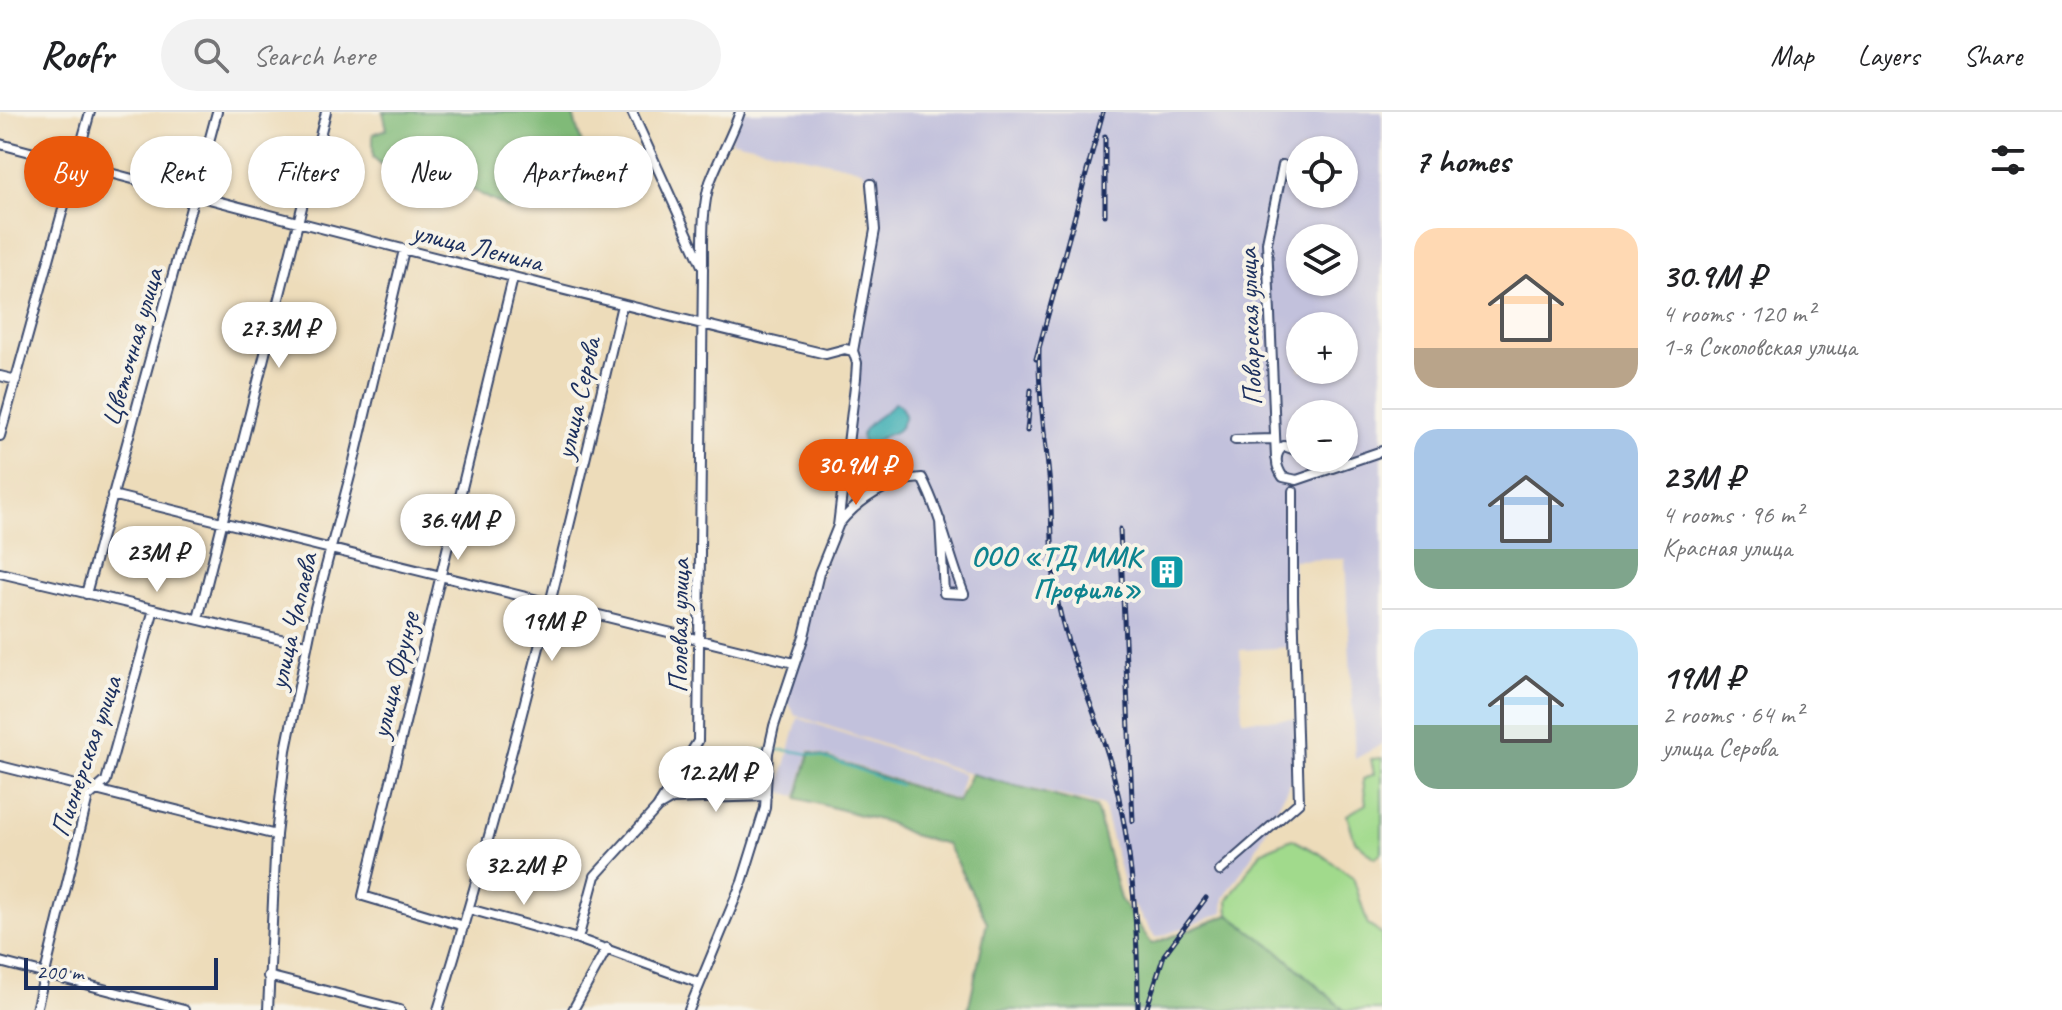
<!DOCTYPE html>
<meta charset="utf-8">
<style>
:root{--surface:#fff;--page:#f2f2f2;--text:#202124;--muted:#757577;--line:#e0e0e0;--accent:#ea580c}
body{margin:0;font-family:Caveat,sans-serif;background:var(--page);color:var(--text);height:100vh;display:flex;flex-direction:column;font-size:30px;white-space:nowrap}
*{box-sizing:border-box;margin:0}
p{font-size:26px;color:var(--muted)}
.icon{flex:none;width:44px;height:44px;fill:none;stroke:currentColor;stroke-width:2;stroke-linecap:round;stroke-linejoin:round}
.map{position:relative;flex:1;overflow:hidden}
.drawer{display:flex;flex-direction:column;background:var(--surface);width:680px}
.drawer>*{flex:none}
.guide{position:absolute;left:24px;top:24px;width:760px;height:72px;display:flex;gap:16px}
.controls{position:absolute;left:1286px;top:24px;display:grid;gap:16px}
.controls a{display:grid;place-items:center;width:72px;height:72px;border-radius:50%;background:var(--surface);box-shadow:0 2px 6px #0004;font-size:40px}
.scale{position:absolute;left:24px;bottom:20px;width:194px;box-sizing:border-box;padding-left:8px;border:4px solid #1b2f5e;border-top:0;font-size:22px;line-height:28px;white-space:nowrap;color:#1b2f5e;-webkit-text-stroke:6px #f7f3e8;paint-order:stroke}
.price{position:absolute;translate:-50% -68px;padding:0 18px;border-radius:28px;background:#fff;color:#222;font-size:26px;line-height:52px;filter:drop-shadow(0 2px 4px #0008)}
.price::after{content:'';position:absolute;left:50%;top:48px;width:24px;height:18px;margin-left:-12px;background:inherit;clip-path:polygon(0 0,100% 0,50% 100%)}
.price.selected{background:var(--accent);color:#fff}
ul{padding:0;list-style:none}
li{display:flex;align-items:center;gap:24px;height:200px;padding:0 32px}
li+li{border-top:2px solid var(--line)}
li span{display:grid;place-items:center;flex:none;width:224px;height:160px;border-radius:24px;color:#555}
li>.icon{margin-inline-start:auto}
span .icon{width:96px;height:96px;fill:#fffc;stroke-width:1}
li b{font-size:34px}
h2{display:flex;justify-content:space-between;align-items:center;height:96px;padding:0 32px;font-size:34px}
.tag{padding:0 28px;border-radius:36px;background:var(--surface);box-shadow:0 2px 6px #0004;font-size:28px;line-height:72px}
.tag.selected{background:var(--accent);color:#fff}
header{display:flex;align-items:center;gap:48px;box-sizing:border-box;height:112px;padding:0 40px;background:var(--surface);border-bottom:2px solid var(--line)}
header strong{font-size:38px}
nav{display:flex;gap:44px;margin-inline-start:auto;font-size:28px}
.search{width:560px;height:72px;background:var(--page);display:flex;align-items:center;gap:20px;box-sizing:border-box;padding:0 28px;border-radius:44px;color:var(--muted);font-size:30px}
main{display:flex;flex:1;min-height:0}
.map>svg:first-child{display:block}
</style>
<header>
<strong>Roofr</strong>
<div class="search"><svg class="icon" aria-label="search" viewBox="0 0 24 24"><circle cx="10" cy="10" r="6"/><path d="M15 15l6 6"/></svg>Search here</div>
<nav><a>Map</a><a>Layers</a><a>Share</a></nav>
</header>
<main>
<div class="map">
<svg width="1382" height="898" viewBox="0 0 1382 898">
<rect width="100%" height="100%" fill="#f7f3e8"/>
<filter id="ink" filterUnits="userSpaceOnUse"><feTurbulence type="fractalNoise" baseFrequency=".0125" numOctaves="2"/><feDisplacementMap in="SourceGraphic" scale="16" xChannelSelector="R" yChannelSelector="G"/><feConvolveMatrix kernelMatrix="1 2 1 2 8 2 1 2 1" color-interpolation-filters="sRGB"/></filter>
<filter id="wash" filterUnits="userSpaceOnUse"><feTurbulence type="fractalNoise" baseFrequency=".006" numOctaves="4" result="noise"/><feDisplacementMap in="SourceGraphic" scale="32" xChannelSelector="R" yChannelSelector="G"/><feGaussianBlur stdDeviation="1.8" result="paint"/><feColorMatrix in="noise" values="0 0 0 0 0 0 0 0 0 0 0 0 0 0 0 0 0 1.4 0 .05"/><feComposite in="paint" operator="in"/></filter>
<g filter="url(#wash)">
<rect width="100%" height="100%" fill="#eddcba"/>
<!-- industrial -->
<path fill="#c2c1dc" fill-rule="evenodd" d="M740,0H1382V632L1355,647L1345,447L1293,448L1294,535L1240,538L1242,608L1295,607L1297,657L1255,739L1224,786L1223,801L1156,826L1127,784L1103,693L974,663L795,603L783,581L833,426L856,243L875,118L871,72L861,57L730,28ZM1300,38H1344V82H1300ZM1300,126H1344V170H1300ZM1300,214H1344V258H1300ZM1300,302H1344V346H1300Z
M798,606L964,662L957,688L809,638L796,684L778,679Z"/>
<!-- green -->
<path fill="#a1da8c" stroke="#5e8475" stroke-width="2" d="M1382,646V740L1375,746L1355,729L1347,703L1366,692L1363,667L1374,662L1371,647Z
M1292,727L1322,743L1353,765L1368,813L1382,822V898H1344L1278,839L1229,803L1228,788L1261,740Z"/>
<!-- forest -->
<path fill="#80ba78" stroke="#4e746b" stroke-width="2" d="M383,0H572L590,58L585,88L509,97L465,74L433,64L391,61L373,45V22L387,17Z
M810,640L958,690L971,662L1096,695L1120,787L1152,832L1229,803L1278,839L1344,898H968L987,810L947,732L912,723L886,710L797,686Z"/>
<!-- water -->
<path fill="#3caeb4" stroke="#2c6e89" stroke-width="2" d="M895,290L900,293L905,303C899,326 891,318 876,329L874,337L864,333L861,324C870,305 884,305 895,290Z"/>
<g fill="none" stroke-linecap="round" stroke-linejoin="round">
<!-- stream -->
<path stroke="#3caeb4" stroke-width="2" d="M773,638C816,637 861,660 900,673
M694,644L767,638"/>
</g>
</g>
<g filter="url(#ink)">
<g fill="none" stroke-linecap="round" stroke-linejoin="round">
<defs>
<path id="minor" d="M0,32C275,105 550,176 826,242L845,237L853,239
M703,152C703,125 702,95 710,70C719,46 732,24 740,0
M0,264L16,268
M0,324L90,0
M1235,328L1274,327
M1300,340L1284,334C1273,342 1276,355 1283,365L1297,368L1382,339
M1276,346L1267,130L1283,53
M1310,346L1326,358
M112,383L794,551
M838,413C858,388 889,367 922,366C941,403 949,444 964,482L944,481L940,408
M0,461L306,533
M86,482L217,0
M198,507L326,0
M0,654L276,723
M658,695L672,687L766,684
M1220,759L1299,690L1293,487V379
M469,797L578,827L699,871
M464,814L363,784L513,166
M578,827L595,764L657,696L698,629L703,156L632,0
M0,850L184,898
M268,864L400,898
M36,898L88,685L106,669L154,497
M268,898L276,723L286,638L315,496L354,349L404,138
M438,898C510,666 566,429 622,193
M573,898L607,836
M689,898L742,770L765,696L768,641L774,614L804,524L819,461L838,414L856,266L857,251L853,239L875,118L871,72"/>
</defs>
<!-- minor casing -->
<use href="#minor" stroke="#3a496c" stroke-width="12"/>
<!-- minor -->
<use href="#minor" stroke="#fff" stroke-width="8"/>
<defs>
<path id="rail" d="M1105,24V103
M1039,236C1038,284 1046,328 1050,375C1053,415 1050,457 1059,496C1071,551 1098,603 1112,657C1133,736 1138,817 1138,898
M1036,247L1103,0
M1027,319L1031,278
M1120,417L1133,709
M1146,898L1164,843L1206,786"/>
</defs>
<!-- rail casing -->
<use href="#rail" stroke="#1b2f5e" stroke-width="5"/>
<!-- rail -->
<use href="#rail" stroke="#f7f3e8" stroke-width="2" stroke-dasharray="6" stroke-linecap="butt"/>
</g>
</g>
<!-- icons -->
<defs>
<symbol id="building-square" viewBox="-11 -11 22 22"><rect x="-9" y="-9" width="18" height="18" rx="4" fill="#0f9aa8" stroke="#f7f3e8"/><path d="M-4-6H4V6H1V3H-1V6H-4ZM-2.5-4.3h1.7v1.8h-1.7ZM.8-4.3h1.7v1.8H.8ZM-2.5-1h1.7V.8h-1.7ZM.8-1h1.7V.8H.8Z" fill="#fff"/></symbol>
</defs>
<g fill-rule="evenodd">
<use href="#building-square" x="1147" y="440" width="40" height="40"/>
</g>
<g text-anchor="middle" stroke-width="8" stroke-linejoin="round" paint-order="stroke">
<!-- street labels -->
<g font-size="28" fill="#1b2f5e" stroke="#f7f3e8">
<text transform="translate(478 134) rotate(14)" y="10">улица Ленина</text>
<text transform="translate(1249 215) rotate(-92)" y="10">Поварская улица</text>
<text transform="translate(131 235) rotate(-74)" y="10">Цветочная улица</text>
<text transform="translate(577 286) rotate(-77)" y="10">улица Серова</text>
<text transform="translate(292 509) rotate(-77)" y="10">улица Чапаева</text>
<text transform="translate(678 514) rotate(-89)" y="10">Полевая улица</text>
<text transform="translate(394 563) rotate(-76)" y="10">улица Фрунзе</text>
<text transform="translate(85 644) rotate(-71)" y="10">Пионерская улица</text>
</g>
<!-- culture labels -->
<g font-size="28" font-weight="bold" fill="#0d838f" stroke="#f7f3e8" text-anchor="end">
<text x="1141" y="454">ООО «ТД ММК<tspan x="1141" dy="32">Профиль»</tspan></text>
</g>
</g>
</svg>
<div class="controls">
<a><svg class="icon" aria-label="locate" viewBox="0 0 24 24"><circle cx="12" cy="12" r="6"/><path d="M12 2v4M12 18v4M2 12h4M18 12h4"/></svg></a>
<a><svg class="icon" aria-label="layers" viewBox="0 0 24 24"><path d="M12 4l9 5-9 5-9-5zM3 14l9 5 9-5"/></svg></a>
<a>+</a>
<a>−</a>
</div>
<div class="scale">200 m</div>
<b class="price" style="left:279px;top:258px">27.3M ₽</b>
<b class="price selected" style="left:856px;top:395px">30.9M ₽</b>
<b class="price" style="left:458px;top:450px">36.4M ₽</b>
<b class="price" style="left:157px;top:482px">23M ₽</b>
<b class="price" style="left:552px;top:551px">19M ₽</b>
<b class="price" style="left:716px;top:702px">12.2M ₽</b>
<b class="price" style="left:524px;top:795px">32.2M ₽</b>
<div class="guide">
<a class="tag selected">Buy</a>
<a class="tag">Rent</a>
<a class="tag">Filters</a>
<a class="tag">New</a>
<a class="tag">Apartment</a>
</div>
</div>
<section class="drawer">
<h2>7 homes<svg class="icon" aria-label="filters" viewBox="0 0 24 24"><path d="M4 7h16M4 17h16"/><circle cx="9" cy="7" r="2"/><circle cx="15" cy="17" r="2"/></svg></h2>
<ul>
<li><span style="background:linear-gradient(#ffd9b3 75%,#b9a48a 0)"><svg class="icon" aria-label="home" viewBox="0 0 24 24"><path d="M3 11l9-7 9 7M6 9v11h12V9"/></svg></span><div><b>30.9M ₽</b><p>4 rooms · 120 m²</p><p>1-я Соколовская улица</p></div></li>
<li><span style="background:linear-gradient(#a9c7e8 75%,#7fa58c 0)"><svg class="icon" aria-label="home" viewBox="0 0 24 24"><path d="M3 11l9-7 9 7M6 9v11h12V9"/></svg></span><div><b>23M ₽</b><p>4 rooms · 96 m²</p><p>Красная улица</p></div></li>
<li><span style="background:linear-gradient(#bfe0f5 60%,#7fa58c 0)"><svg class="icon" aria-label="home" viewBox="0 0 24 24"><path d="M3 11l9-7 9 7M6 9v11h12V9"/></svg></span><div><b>19M ₽</b><p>2 rooms · 64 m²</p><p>улица Серова</p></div></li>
</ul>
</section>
</main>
